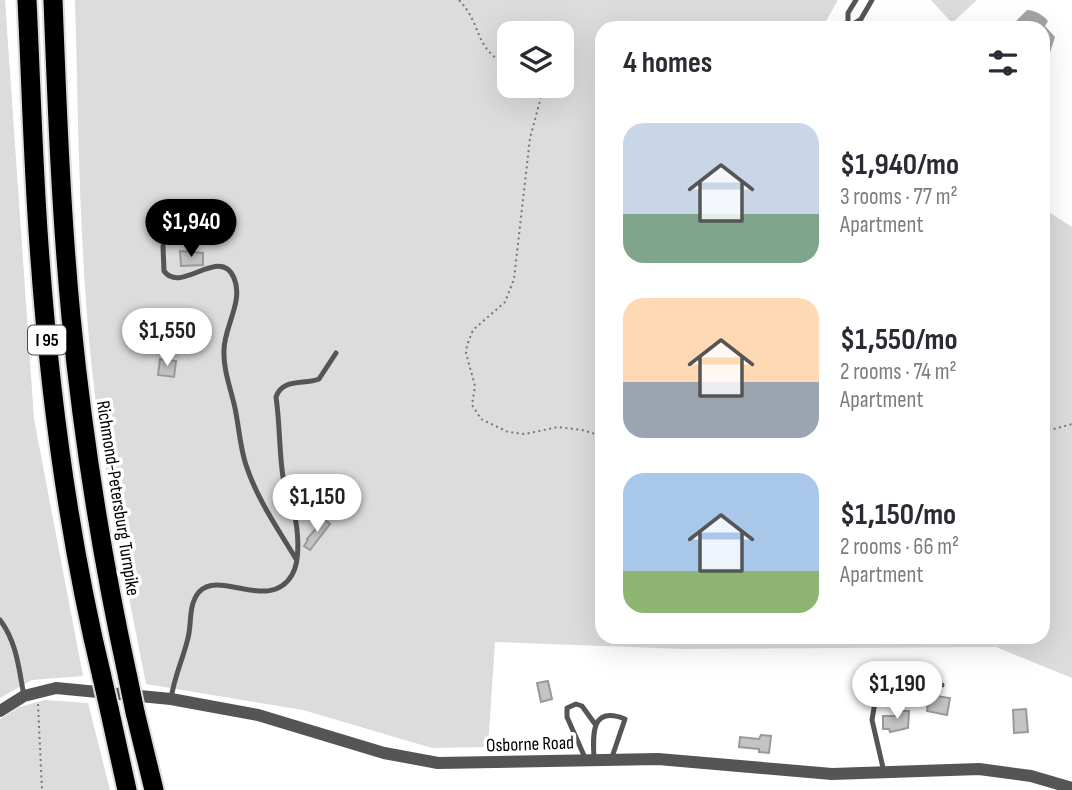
<!DOCTYPE html>
<meta charset="utf-8">
<style>
:root{--surface:#fff;--page:#f7f7f7;--text:#2b2b33;--muted:#7c7c81;--accent:#000}
body{margin:0;font-family:"Sofia Sans Condensed",sans-serif;background:var(--page);color:var(--text);height:100vh;display:flex;flex-direction:column;font-size:26px;white-space:nowrap}
*{box-sizing:border-box;margin:0}
p{font-size:23px;color:var(--muted)}
.icon{flex:none;width:38px;height:38px;fill:none;stroke:currentColor;stroke-width:2;stroke-linecap:round;stroke-linejoin:round}
.map{position:relative;flex:1;overflow:hidden}
.drawer{position:absolute;left:595px;top:21px;width:455px;height:623px;display:flex;flex-direction:column;background:var(--surface);border-radius:21px;box-shadow:0 7px 28px #0002}
.drawer>*{flex:none}
.buttons{position:absolute;left:497px;top:21px;display:grid;gap:14px}
.buttons a{display:grid;place-items:center;width:77px;height:77px;border-radius:14px;background:var(--surface);box-shadow:0 7px 28px #0002;font-size:35px}
.price{position:absolute;translate:-50% -60px;padding:0 16px;border-radius:24px;background:#fff;color:#222;font-size:23px;line-height:46px;filter:drop-shadow(0 2px 4px #0008)}
.price::after{content:'';position:absolute;left:50%;top:42px;width:21px;height:16px;margin-left:-10px;background:inherit;clip-path:polygon(0 0,100% 0,50% 100%)}
.price.selected{background:var(--accent);color:#fff}
ul{padding:0;list-style:none}
li{display:flex;align-items:center;gap:21px;height:175px;padding:0 28px}
li span{display:grid;place-items:center;flex:none;width:196px;height:140px;border-radius:21px;color:#555}
li>.icon{margin-inline-start:auto}
span .icon{width:84px;height:84px;fill:#fffc;stroke-width:1}
li b{font-size:30px}
h2{display:flex;justify-content:space-between;align-items:center;height:84px;padding:0 28px;font-size:30px}
.map>svg:first-child{display:block}
</style>
<div class="map">
<svg width="1072" height="790" viewBox="0 0 1072 790">
<rect width="100%" height="100%" fill="#fff"/>
<!-- green -->
<path fill="#dcdcdc" fill-rule="evenodd" d="M0,0H5L34,419L83,676L32,680L0,698Z
M75,0H838L822,28H602V637H1043V208L1072,227V678L996,647L683,649L495,642L488,747L432,748L303,710L146,684C129,596 110,507 98,418C79,280 79,139 75,0ZM509,33H562V86H509Z
M931,0H977L952,23Z
M45,700L88,703L110,790H0V719L19,707Z"/>
<!-- water -->
<path fill="#a3a3a3" d="M1027,10C1035,10 1043,15 1048,21L1045,26L1055,37L1048,59L1049,80L1043,97V28H1009Z"/>
<!-- building -->
<path fill="#c4c4c4" stroke="#999" stroke-width="2" d="M180,251L203,253V265L181,266Z
M160,310L161,327L150,328V311Z
M189,320V330H171V321Z
M160,359L176,361L174,377L158,375Z
M324,519L330,524L310,550L304,546L308,540L307,539Z
M548,681L552,699L541,702L537,683Z
M929,695L950,698L947,715L927,711Z
M1026,709L1028,732L1014,733L1013,710Z
M896,711H909L908,728L890,732L889,729H883V716H897Z
M761,735L771,736L769,753L759,752V749L739,747L740,737L759,739Z"/>
<g fill="none" stroke-linecap="round" stroke-linejoin="round">
<defs>
<path id="motorway" d="M27,0C31,82 33,163 39,245C49,389 68,536 102,677
M53,0C57,106 61,212 71,317C83,438 102,559 128,678
M109,708L127,790
M135,712L154,790"/>
</defs>
<!-- motorway casing -->
<use href="#motorway" stroke="#dbdbdb" stroke-width="23"/>
<!-- path -->
<path stroke="#777" stroke-width="2" stroke-dasharray="2 3.5" stroke-linecap="butt" d="M459,0C483,25 473,49 509,66
M544,86L530,138L514,279L505,302L473,330L467,345L466,353L475,386L472,405L481,419L508,432L525,434L558,427L582,430L602,436
M1043,432L1072,424
M38,704L42,790"/>
<!-- service -->
<path stroke="#555" stroke-width="5" d="M848,27V13L856,0
M847,28L861,19L872,0
M163,246L164,271C181,295 220,245 234,278C244,301 224,327 224,350C223,370 231,389 235,408C239,427 240,447 246,465C257,499 278,529 296,559
M0,620C17,642 19,670 24,696
M171,699C174,677 183,659 188,638C192,623 188,605 199,592C220,569 269,613 292,575C301,560 298,529 294,513C291,500 285,489 283,477C279,451 280,424 276,397C282,378 304,385 319,379L336,353
M594,759C593,736 590,705 625,719L611,760
M586,760L567,717V708L576,704L582,706L595,724
M884,772L872,720L875,702C899,683 912,682 942,685"/>
<!-- tertiary -->
<path stroke="#555" stroke-width="12" d="M0,711L24,696L56,688L171,699L258,715L384,753L438,763L658,759L832,774L979,769L1031,776L1072,788"/>
<!-- motorway -->
<use href="#motorway" stroke="#000" stroke-width="19"/>
<defs>
<path id="motorway-bridge" d="M102,677L109,708
M128,678L135,712"/>
</defs>
<!-- motorway-bridge casing -->
<use href="#motorway-bridge" stroke="#dbdbdb" stroke-width="23" stroke-linecap="butt"/>
<!-- motorway-bridge -->
<use href="#motorway-bridge" stroke="#000" stroke-width="19"/>
</g>
<g text-anchor="middle" stroke-width="7" stroke-linejoin="round" paint-order="stroke">
<!-- shield labels -->
<rect fill="#fff" stroke="#4c4c4c" stroke-width="2" x="28" y="325.5" width="38" height="29" rx="5"/>
<g font-size="18" font-weight="bold" fill="#000">
<text x="47" y="346">I 95</text>
</g>
<!-- street labels -->
<g font-size="19" fill="#000" stroke="#fff">
<text transform="translate(119 498) rotate(81)" y="7">Richmond-Petersburg Turnpike</text>
<text transform="translate(530 743) rotate(-2)" y="7">Osborne Road</text>
</g>
</g>
</svg>
<div class="buttons">
<a><svg class="icon" aria-label="layers" viewBox="0 0 24 24"><path d="M12 4l9 5-9 5-9-5zM3 14l9 5 9-5"/></svg></a>
</div>
<b class="price selected" style="left:191px;top:259px">$1,940</b>
<b class="price" style="left:167px;top:368px">$1,550</b>
<b class="price" style="left:317px;top:534px">$1,150</b>
<b class="price" style="left:897px;top:721px">$1,190</b>
<section class="drawer">
<h2>4 homes<svg class="icon" aria-label="filters" viewBox="0 0 24 24"><path d="M4 7h16M4 17h16"/><circle cx="9" cy="7" r="2"/><circle cx="15" cy="17" r="2"/></svg></h2>
<ul>
<li><span style="background:linear-gradient(#c9d6e8 65%,#7fa58c 0)"><svg class="icon" aria-label="home" viewBox="0 0 24 24"><path d="M3 11l9-7 9 7M6 9v11h12V9"/></svg></span><div><b>$1,940/mo</b><p>3 rooms · 77 m²</p><p>Apartment</p></div></li>
<li><span style="background:linear-gradient(#ffd9b3 60%,#9aa5b1 0)"><svg class="icon" aria-label="home" viewBox="0 0 24 24"><path d="M3 11l9-7 9 7M6 9v11h12V9"/></svg></span><div><b>$1,550/mo</b><p>2 rooms · 74 m²</p><p>Apartment</p></div></li>
<li><span style="background:linear-gradient(#a9c7e8 70%,#8fb573 0)"><svg class="icon" aria-label="home" viewBox="0 0 24 24"><path d="M3 11l9-7 9 7M6 9v11h12V9"/></svg></span><div><b>$1,150/mo</b><p>2 rooms · 66 m²</p><p>Apartment</p></div></li>
</ul>
</section>
</div>
